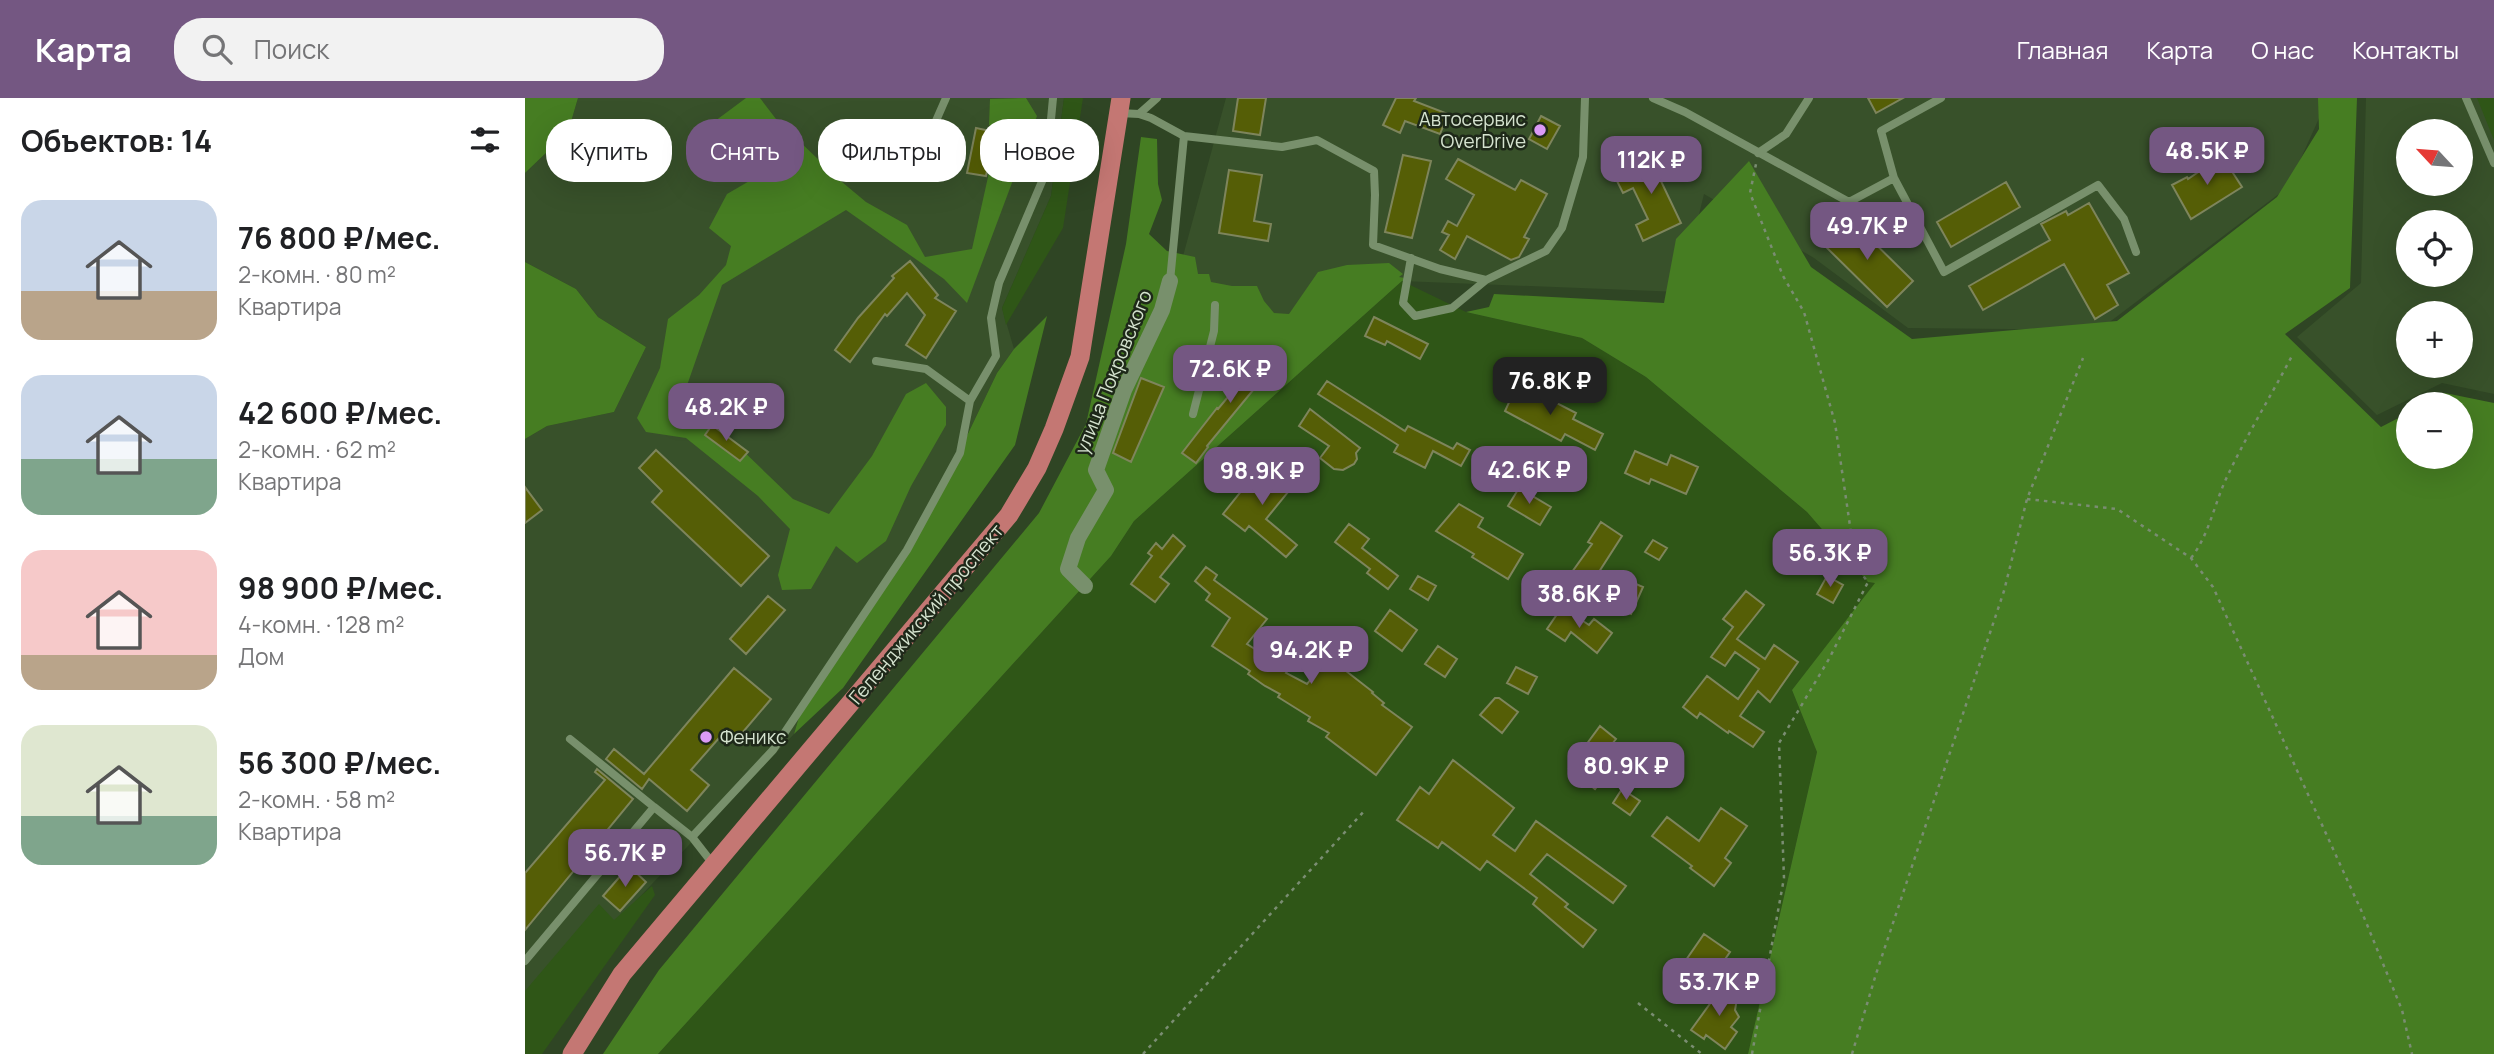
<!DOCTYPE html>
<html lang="ru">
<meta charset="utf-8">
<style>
:root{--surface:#fff;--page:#f2f2f2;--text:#202124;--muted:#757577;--accent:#745782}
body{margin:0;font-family:Manrope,sans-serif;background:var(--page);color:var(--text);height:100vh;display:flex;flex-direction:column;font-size:26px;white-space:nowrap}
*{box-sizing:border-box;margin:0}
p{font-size:23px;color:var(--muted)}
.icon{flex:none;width:38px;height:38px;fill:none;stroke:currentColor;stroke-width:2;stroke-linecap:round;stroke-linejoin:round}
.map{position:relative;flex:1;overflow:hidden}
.side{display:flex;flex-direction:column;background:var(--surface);width:525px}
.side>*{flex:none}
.hud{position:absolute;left:21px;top:21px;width:665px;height:63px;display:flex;gap:14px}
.needle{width:46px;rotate:296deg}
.fabs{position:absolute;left:1871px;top:21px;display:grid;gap:14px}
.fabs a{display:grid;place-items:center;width:77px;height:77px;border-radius:50%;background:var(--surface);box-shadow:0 7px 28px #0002;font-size:35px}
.price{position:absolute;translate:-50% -60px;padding:0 16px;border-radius:14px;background:var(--accent);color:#fff;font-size:23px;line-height:46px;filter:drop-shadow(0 2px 4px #0008)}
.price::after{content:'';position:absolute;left:50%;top:42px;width:21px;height:16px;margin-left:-10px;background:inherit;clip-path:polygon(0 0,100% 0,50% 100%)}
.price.on{background:#222;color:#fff}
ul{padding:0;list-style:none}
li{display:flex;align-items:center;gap:21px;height:175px;padding:0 21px}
li span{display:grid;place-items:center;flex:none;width:196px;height:140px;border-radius:21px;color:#555}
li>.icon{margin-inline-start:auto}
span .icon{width:84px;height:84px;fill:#fffc;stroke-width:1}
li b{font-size:30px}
h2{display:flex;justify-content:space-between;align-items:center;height:84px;padding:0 21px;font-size:30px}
.tag{padding:0 24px;border-radius:28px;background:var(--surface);box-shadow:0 7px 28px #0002;font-size:24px;line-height:63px}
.tag.on{background:var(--accent);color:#fff}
header{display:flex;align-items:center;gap:42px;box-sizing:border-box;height:98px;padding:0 35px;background:var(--accent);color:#fff}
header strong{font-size:33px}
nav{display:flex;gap:38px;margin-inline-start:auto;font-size:24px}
.search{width:490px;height:63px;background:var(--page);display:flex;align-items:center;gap:18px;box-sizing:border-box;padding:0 24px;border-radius:28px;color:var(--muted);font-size:26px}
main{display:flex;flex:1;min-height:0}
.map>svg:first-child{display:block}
</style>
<header>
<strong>Карта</strong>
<div class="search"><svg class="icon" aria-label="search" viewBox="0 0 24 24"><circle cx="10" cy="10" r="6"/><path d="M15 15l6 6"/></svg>Поиск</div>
<nav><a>Главная</a><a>Карта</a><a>О нас</a><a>Контакты</a></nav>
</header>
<main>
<section class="side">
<h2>Объектов: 14<svg class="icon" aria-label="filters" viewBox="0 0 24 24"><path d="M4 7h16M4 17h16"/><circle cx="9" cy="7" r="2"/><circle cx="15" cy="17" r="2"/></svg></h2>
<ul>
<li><span style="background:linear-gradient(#c9d6e8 65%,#b9a48a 0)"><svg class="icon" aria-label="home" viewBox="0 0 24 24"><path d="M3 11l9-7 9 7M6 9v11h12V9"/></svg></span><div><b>76 800 ₽/мес.</b><p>2-комн. · 80 m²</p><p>Квартира</p></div></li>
<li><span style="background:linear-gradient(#c9d6e8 60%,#7fa58c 0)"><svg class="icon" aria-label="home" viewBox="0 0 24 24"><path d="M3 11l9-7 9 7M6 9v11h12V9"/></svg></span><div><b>42 600 ₽/мес.</b><p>2-комн. · 62 m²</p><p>Квартира</p></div></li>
<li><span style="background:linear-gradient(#f6c9c9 75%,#b9a48a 0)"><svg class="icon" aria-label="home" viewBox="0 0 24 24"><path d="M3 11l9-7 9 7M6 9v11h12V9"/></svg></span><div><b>98 900 ₽/мес.</b><p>4-комн. · 128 m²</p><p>Дом</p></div></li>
<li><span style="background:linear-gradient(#dfe7d0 65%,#7fa58c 0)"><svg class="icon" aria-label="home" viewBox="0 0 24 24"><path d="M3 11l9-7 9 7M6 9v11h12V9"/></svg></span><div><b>56 300 ₽/мес.</b><p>2-комн. · 58 m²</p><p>Квартира</p></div></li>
</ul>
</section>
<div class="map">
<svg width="1969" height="956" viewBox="0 0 1969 956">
<rect width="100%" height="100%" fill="#2f4524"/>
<!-- built -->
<path fill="#38512a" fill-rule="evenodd" d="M53,0H539L526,98L477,210L489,251L472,275L427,369L362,483L278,605L269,636L0,920V341L22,328L89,314L121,249L73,219L51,191L0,164V75L43,34Z
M701,0H1798L1800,7L1763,89L1574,232L1383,230L1289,160L1179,96L1155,194L877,183L765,262L645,206Z
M1841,0H1969V296L1917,285L1852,317L1772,239L1836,185ZM1883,33H1936V86H1883ZM1883,124H1936V177H1883ZM1883,215H1936V268H1883Z"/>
<!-- green -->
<path fill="#2f5617" d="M539,0H558L538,130L481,227L477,210L526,98Z
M1952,0H1969V42Z
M877,183L941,214L1057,240L1121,279L1282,414L1343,484L1351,485L1267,592L1292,654L1223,956H133L586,458L609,423Z
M127,788L130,797L17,956H0V893L74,806L89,822Z"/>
<!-- forest -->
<path fill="#467d22" d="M0,0H53L43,34L0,75Z
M221,0H235L251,21L317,84L341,104L382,127L400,159L447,151L473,34L464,27L465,1L501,0L512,18L442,205L419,181L321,112L197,187L159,296L268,401L304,416L347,358L381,296L401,285L421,309V327L386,388L361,443L332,465L311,448L286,491L257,492L253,477L265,431L233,398L161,340L121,334L112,320L135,270L143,221L174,197L201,167L206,148L184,130L202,96L252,67L257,37L228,28L181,69L162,56L186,26Z
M1793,0H1832L1825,190L1760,236L1856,329L1883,315V359H1936V306H1898L1920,295L1969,305V956H1223L1292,654L1267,592L1350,485L1343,484L1282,414L1121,279L1057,240L941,214L964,209L969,196L1139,205L1151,141L1224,63L1286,169L1387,241L1592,223L1752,99L1794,31Z
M616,39L632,41L633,86L637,102L624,136L642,153L670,159L673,176H684L686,184L707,188H732L739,203L749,215L764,216L793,174L822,167L864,165L878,176L874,179L886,181L877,183L609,423L586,458L133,956H78L134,872L514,415L561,326L601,146Z
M0,164L51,191L73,219L121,249L89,314L22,328L0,341Z
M522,218L490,347L318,590L269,636L278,605L362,483L427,369L472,275L489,251Z"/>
<!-- building -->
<path fill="#555e06" stroke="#7e855c" stroke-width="2" d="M713,0H741L735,37L708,33Z
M871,0H891L889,3L923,16L915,36L880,23L875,35L858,27Z
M1343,0H1378L1351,15Z
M1016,18L1035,28L1022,51L1004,41Z
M451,30L470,34L461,78L442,75Z
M1138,56L1146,74L1134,79L1156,125L1118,143L1111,127L1123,121L1108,90L1098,95L1090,79Z
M878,57L906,63L887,140L860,134Z
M1697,58L1717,89L1666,121L1647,87L1662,79L1663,81Z
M933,61L990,92L996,82L1022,96L999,139L1004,141L994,159L986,162L942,138L930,161L915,152L924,137L917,134L923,123L932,128L949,97L921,81Z
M704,72L737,77L729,123L746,126L743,143L694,135Z
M1481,84L1495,109L1426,149L1412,124Z
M1564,105L1604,175L1582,187L1593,207L1570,221L1539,166L1458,212L1444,188L1525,142L1516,126L1541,113L1543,117Z
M1322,118L1388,183L1362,209L1296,144Z
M385,163L413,197L410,200L431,213L401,260L381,247L400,217L382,195L362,218L360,216L325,264L310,252L333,220L369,180L367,178Z
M849,219L903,246L895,261L862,243L860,247L840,238Z
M736,250L752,263L682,348L683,349L671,365L657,355L692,310L693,311L727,270L723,266Z
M616,280L639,289L606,364L588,355Z
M802,283L880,333L883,328L928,351L932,345L945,352L936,368L908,353L900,370L869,354L873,347L793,296Z
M993,285L1051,315L1048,321L1078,336L1070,352L1040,336L1036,343L980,313Z
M785,311L835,350L831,355L832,361L829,366L818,372L809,371L795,360L804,348L774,328Z
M187,327L223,354L215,363L180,337Z
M131,352L244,458L216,488L127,404L137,393L114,370Z
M1110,353L1142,367L1146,357L1173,369L1161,396L1126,381L1124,386L1100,375Z
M970,362L979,370L968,383L959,375Z
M734,364L754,380L756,378L768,388L741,421L772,447L761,459L724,428L720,433L698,416L721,387L717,385Z
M0,389L17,412L0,425Z
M994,390L1026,409L1015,427L983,408Z
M934,406L958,420L953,429L998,456L983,481L947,459L949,456L911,433Z
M1076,424L1097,438L1061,494L1042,481L1067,446L1063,444Z
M824,426L844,441L837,450L873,478L863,491L842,475L845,471L810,444Z
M648,437L660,448L635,479L644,486L630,504L606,486L627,458L623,455L631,445L637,451Z
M1264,441L1282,454L1269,470L1252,457Z
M1128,442L1142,450L1134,462L1120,454Z
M681,469L692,477L689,482L742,521L722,546L763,572L761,575L782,586L803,559L848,594L847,595L859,605L857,607L887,629L851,677L801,639L804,635L783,623L785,619L753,599L755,596L740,588L723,576L725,573L687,548L705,520L681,502L685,496L670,483Z
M1090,477L1118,489L1106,516L1079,505Z
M893,478L911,488L903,502L885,491Z
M1302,478L1318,487L1308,505L1292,496Z
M1221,493L1239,507L1212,541L1240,561L1249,547L1273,564L1245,604L1233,593L1215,618L1239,634L1228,649L1204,633L1203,635L1175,615L1172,620L1158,609L1182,578L1213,601L1234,571L1210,554L1200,568L1186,559L1208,529L1198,521Z
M243,498L260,512L221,556L205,541Z
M1037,509L1064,527L1069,521L1087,535L1072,555L1046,534L1040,543L1022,531Z
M865,512L892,532L877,553L850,533Z
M913,548L932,561L920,579L900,566Z
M991,569L1012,579L1003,596L982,585Z
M209,570L246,601L212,641L201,632L166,672L184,687L162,713L124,681L117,691L81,661L89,651L119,676Z
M970,600H974L993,614L977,635L955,617Z
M1075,628L1091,641L1072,665L1083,675L1070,691L1044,670Z
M928,662L989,710L968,737L990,753L1011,723L1101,788L1088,805L1022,756L1005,776L1043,806L1040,809L1071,832L1058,849L1008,806L1012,800L962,763L955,772L917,744L913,750L872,722L895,689L904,696Z
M72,671L108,701L0,832V775L80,682L70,674Z
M1097,691L1115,703L1105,717L1088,705Z
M1196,710L1222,728L1200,760L1206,765L1189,788L1165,770L1167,768L1127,738L1142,719L1174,743Z
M104,768L121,784L95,813L78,798Z
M1179,836L1205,854L1187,880L1161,862Z
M1200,885L1213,895L1210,912L1214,919L1206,929L1212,934L1200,951L1181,937L1179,941L1166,932Z"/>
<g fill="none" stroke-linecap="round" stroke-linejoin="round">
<!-- path -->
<path stroke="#7a8d72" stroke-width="2.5" stroke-dasharray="3.5 5" stroke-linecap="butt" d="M1502,401L1592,411L1666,460L1688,489L1836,812L1877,912L1887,956
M1666,460C1684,437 1689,407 1701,381C1721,338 1746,298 1768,256
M1113,905L1177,956
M618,956L841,711
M1227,956L1259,780L1254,645L1304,561L1343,484L1331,469L1310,325L1279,214L1258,178L1225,95L1231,66
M1327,956L1351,876L1479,493L1502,401L1558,260"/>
<!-- service -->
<path stroke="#78906c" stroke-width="8" d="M1128,0L1160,14L1324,104L1369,80L1419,174L1573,87L1599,121L1611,154
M1941,0L1969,65
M594,15L614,16L632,0
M614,16L626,20L659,38L645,183
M659,38L757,49L792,42L849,73L850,97L848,147L915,171L961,182L1021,153L1037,130L1058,59L1060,0
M1233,55L1261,36L1284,0
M333,74L356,77L381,45L403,41L421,0
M1369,80L1356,33L1416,0
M886,160L878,205L890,218L927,210L961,182
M351,263L401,271L445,303
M668,316L689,233L690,207
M45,641L129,709
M167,739L188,766
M0,863L129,709L167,739L248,652L382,452L435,355L445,303L471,258L466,220L474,185L521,74L528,0"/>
<!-- minor -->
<path stroke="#78906c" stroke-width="16" d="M560,488L543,471L553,440L581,392L571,372L599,292L637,212L645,183"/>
<!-- primary -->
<path stroke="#c47773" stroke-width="19" d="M47,956L97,876L484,417L512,370L529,331L555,259L596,0"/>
</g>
<!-- markers -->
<g fill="#db9af6" stroke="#1e2819" stroke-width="2.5">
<circle cx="1015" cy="32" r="7"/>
<circle cx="181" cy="639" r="7"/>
</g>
<g text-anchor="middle" stroke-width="5" stroke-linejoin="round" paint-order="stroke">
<!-- poi labels -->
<g font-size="19" fill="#d5e3cf" stroke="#1e2819" text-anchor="end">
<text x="1001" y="28">Автосервис<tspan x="1001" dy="22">OverDrive</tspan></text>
<text x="195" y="646" text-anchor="start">Феникс</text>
</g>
<!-- street labels -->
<g font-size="19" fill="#d5e3cf" stroke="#1e2819">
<text transform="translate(588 274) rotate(-68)" y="7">улица Покровского</text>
<text transform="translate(401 516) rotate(-50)" y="7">Геленджикский проспект</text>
</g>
</g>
</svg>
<div class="fabs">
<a><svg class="needle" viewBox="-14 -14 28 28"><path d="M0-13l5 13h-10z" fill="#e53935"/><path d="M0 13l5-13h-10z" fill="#757577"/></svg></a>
<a><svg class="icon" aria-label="locate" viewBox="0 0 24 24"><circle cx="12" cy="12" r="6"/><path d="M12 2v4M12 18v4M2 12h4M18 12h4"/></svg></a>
<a>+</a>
<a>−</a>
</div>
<b class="price" style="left:1682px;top:89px">48.5K ₽</b>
<b class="price" style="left:1126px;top:98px">112K ₽</b>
<b class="price" style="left:1342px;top:164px">49.7K ₽</b>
<b class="price" style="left:705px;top:307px">72.6K ₽</b>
<b class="price on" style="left:1025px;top:319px">76.8K ₽</b>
<b class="price" style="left:201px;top:345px">48.2K ₽</b>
<b class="price" style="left:1004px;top:408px">42.6K ₽</b>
<b class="price" style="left:737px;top:409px">98.9K ₽</b>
<b class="price" style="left:1305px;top:491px">56.3K ₽</b>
<b class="price" style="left:1054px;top:532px">38.6K ₽</b>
<b class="price" style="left:786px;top:588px">94.2K ₽</b>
<b class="price" style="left:1101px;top:704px">80.9K ₽</b>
<b class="price" style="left:100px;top:791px">56.7K ₽</b>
<b class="price" style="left:1194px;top:920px">53.7K ₽</b>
<div class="hud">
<a class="tag">Купить</a>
<a class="tag on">Снять</a>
<a class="tag">Фильтры</a>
<a class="tag">Новое</a>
</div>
</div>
</main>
